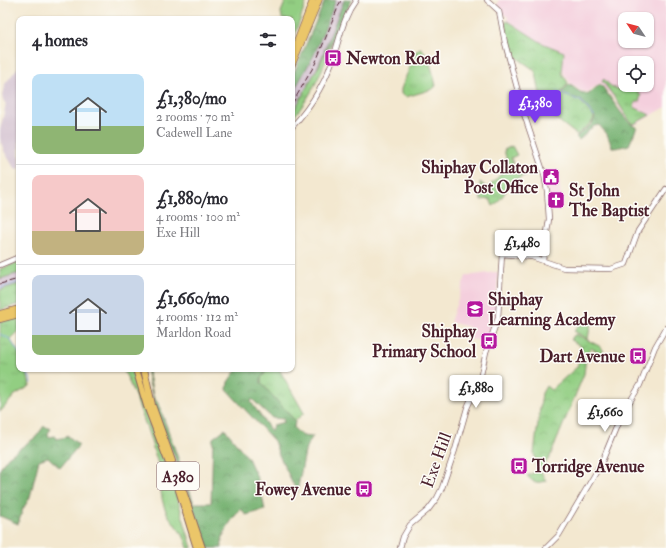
<!DOCTYPE html>
<meta charset="utf-8">
<style>
:root{--surface:#fff;--page:#f2f2f3;--text:#2b2b33;--muted:#7c7c81;--line:#e1e1e2;--accent:#7c3aed}
body{margin:0;font-family:"IM FELL Double Pica",serif;background:var(--page);color:var(--text);height:100vh;display:flex;flex-direction:column;font-size:15px;white-space:nowrap}
*{box-sizing:border-box;margin:0}
p{font-size:13px;color:var(--muted)}
.icon{flex:none;width:22px;height:22px;fill:none;stroke:currentColor;stroke-width:2;stroke-linecap:round;stroke-linejoin:round}
.map{position:relative;flex:1;overflow:hidden}
.side{position:absolute;left:16px;top:16px;width:279px;height:356px;display:flex;flex-direction:column;background:var(--surface);border-radius:8px;box-shadow:0 1px 3px #0004}
.side>*{flex:none}
.needle{width:26px;rotate:305deg}
.tools{position:absolute;left:618px;top:12px;display:grid;gap:8px}
.tools a{display:grid;place-items:center;width:36px;height:36px;border-radius:8px;background:var(--surface);box-shadow:0 1px 3px #0004;font-size:20px}
.price{position:absolute;translate:-50% -34px;padding:0 9px;border-radius:4px;background:#fff;color:#222;font-size:13px;line-height:26px;filter:drop-shadow(0 1px 2px #0008)}
.price::after{content:'';position:absolute;left:50%;top:24px;width:12px;height:9px;margin-left:-6px;background:inherit;clip-path:polygon(0 0,100% 0,50% 100%)}
.price.active{background:var(--accent);color:#fff}
ul{padding:0;list-style:none}
li{display:flex;align-items:center;gap:12px;height:100px;padding:0 16px}
li+li{border-top:1px solid var(--line)}
li span{display:grid;place-items:center;flex:none;width:112px;height:80px;border-radius:8px;color:#555}
li>.icon{margin-inline-start:auto}
span .icon{width:48px;height:48px;fill:#fffc;stroke-width:1}
li b{font-size:17px}
h2{display:flex;justify-content:space-between;align-items:center;height:48px;padding:0 16px;font-size:17px}
.map>svg:first-child{display:block}
</style>
<div class="map">
<svg width="666" height="548" viewBox="0 0 666 548">
<defs>
<pattern id="grass-tufts" width="24" height="20" patternUnits="userSpaceOnUse"><rect width="24" height="20" fill="#92ce82"/><path d="M3 7l-1-3M5 7V3M7 7l1-3M15 17l-1-3M17 17v-4M19 17l1-3" fill="none" stroke="#7fb070"/></pattern>
<pattern id="forest-crowns" width="20" height="18" patternUnits="userSpaceOnUse"><rect width="20" height="18" fill="#75b170"/><path d="M2 6a3 3 0 1 1 6 0M12 15a3 3 0 1 1 6 0" fill="none" stroke="#628f5c"/></pattern>
<pattern id="park-crowns" width="20" height="18" patternUnits="userSpaceOnUse"><rect width="20" height="18" fill="#92ce82"/><path d="M2 6a3 3 0 1 1 6 0M12 15a3 3 0 1 1 6 0" fill="none" stroke="#7fb070"/></pattern>
</defs>
<rect width="100%" height="100%" fill="#fdfcf7"/>
<filter id="ink" filterUnits="userSpaceOnUse"><feTurbulence type="fractalNoise" baseFrequency=".025" numOctaves="2"/><feDisplacementMap in="SourceGraphic" scale="8" xChannelSelector="R" yChannelSelector="G"/><feConvolveMatrix kernelMatrix="1 2 1 2 8 2 1 2 1" color-interpolation-filters="sRGB"/></filter>
<filter id="wash" filterUnits="userSpaceOnUse"><feTurbulence type="fractalNoise" baseFrequency=".012" numOctaves="4" result="noise"/><feDisplacementMap in="SourceGraphic" scale="16" xChannelSelector="R" yChannelSelector="G"/><feGaussianBlur stdDeviation="0.9" result="paint"/><feColorMatrix in="noise" values="0 0 0 0 0 0 0 0 0 0 0 0 0 0 0 0 0 1.4 0 .05"/><feComposite in="paint" operator="in"/></filter>
<g filter="url(#wash)">
<rect width="100%" height="100%" fill="#f3e8d0"/>
<!-- built -->
<path fill="#f4cfdd" fill-rule="evenodd" d="M499,0H666V107L633,126L629,123L615,100L600,83L588,92L581,91L571,84L564,74L563,68L533,39L514,24L508,21V17L503,14L500,7L497,5ZM625,19H647V41H625ZM625,63H647V85H625Z
M558,170L562,205L548,206L544,174Z
M496,272L498,273L496,317L488,333L487,341L469,339V327L450,322L466,276Z"/>
<!-- industrial -->
<path fill="#d0bdcd" d="M336,0H344L315,75L292,114V94L314,55Z
M19,66V171L13,166L4,151L0,139V130L6,104L3,101L2,95L5,84Z
M19,273V284L0,290V279Z"/>
<!-- grass -->
<path fill="url(#grass-tufts)" stroke="#6e7656" d="M286,0H307L292,43V19H282L281,12Z
M335,36C324,66 314,94 292,119V114Z
M420,48C428,50 434,77 436,86L433,89L406,97L401,94V89L416,51Z
M604,79C610,87 616,90 625,89L626,91L638,85V93L641,95L639,102H636L634,107L650,115L634,124L631,123L615,98L602,81Z
M512,146L517,155L511,158L518,174L524,173L526,175L512,181C510,186 497,205 493,206L490,199L481,200L480,182L487,188L504,171L502,163L507,161L504,150Z
M19,262V273L0,279V269Z
M19,284V304L0,310V290Z
M19,318V330L10,339L19,353V369H26L30,386L15,395L0,412V321Z
M585,318L591,321L588,339L574,331Z
M123,369H133L144,409L172,480L192,548H188C185,532 169,522 164,506C159,491 161,476 157,461C148,430 137,398 123,369Z
M268,369H279L304,413L295,421L261,383V378Z"/>
<!-- forest -->
<path fill="url(#forest-crowns)" stroke="#60684e" fill-rule="evenodd" d="M325,0H336L314,55L292,94V77Z
M344,0H352L317,69Z
M569,84L580,92L589,94L600,84C609,93 627,126 637,127L629,145L616,148L612,147L607,134L599,125L594,126L579,140L576,137L592,124L595,117L581,100L561,94Z
M146,369H148L153,396L159,405L194,503H211L213,438L225,429L248,458L259,482L265,510L246,515L241,509C232,519 220,534 222,548H206L184,481L155,408Z
M237,369H268L261,378V383L295,421L294,428C300,435 304,438 313,436L306,447L297,492L279,455L274,441L227,390L228,382ZM252,399L272,418L283,419L284,422L273,425L271,431L251,402Z
M44,426L51,429L48,433L49,437L55,436L56,439L67,437V435L79,445L60,468L48,457L39,460L30,497L23,509L18,524L0,516V470L2,465L8,457L36,437Z"/>
<!-- park -->
<path fill="url(#park-crowns)" stroke="#6e7656" d="M508,21L542,43L564,52L562,73L568,83L560,94L580,101L594,117L592,122L577,135L546,111L540,94L536,73L533,69L516,57L513,59L505,22Z
M576,334L601,347L603,350V355L591,348L586,358L584,374L556,442L550,457L540,470L546,481L535,483L527,476L537,471L534,453L542,393L546,386L551,390L577,367L579,360L576,357L582,347L570,339Z"/>
<g fill="none" stroke-linecap="round" stroke-linejoin="round">
<!-- stream -->
<path stroke="#72a4dd" stroke-width="1" d="M557,90L559,93L581,101L594,116
M0,288L19,282
M0,334L10,339L19,353
M26,369L32,383"/>
</g>
</g>
<g filter="url(#ink)">
<g fill="none" stroke-linecap="round" stroke-linejoin="round">
<defs>
<path id="tertiary" d="M487,0L499,11L505,43L524,114L544,174L547,191L549,219L543,260
M292,127C313,104 327,81 335,52C341,33 344,16 356,0
M0,265L19,257
M400,548L403,537L410,525L428,510L437,498L442,488L455,450L467,408L480,379L486,352L498,318L502,254L532,257L564,268L611,269L626,264L638,231L666,189
M546,548L559,535L601,464L620,418L640,385L655,347L666,328"/>
<path id="primary" d="M292,54L313,0
M292,65L319,0"/>
<path id="trunk" d="M0,314L19,309
M0,319L19,314
M136,369L147,406L178,487L197,548
M144,369L152,405L172,461
M183,491L202,548"/>
</defs>
<!-- tertiary casing -->
<use href="#tertiary" stroke="#856565" stroke-width="6"/>
<!-- primary casing -->
<use href="#primary" stroke="#856565" stroke-width="7"/>
<!-- trunk casing -->
<use href="#trunk" stroke="#856565" stroke-width="8"/>
<!-- tertiary -->
<use href="#tertiary" stroke="#fff" stroke-width="4.5"/>
<!-- primary -->
<use href="#primary" stroke="#ebc669" stroke-width="5.5"/>
<!-- trunk -->
<use href="#trunk" stroke="#ebc669" stroke-width="6"/>
<!-- rail -->
<path stroke="#4a1f2b" stroke-width="1" stroke-dasharray="6 3" stroke-linecap="butt" d="M292,104L315,64L341,0
M0,284L19,279"/>
</g>
</g>
<!-- icons -->
<defs>
<symbol id="bus-square" viewBox="-11 -11 22 22"><rect x="-9" y="-9" width="18" height="18" rx="4" fill="#b5179e" stroke="#fdfcf7"/><path d="M-5-6H5V4H4V6H2V4H-2V6H-4V4H-5ZM-3.5-4V0h7V-4ZM-3.5 1.2v1.5H-2V1.2ZM2 1.2v1.5H3.5V1.2Z" fill="#fff"/></symbol>
<symbol id="civic-square" viewBox="-11 -11 22 22"><rect x="-9" y="-9" width="18" height="18" rx="4" fill="#b5179e" stroke="#fdfcf7"/><path d="M-.6-6.5H3V-4.5H.6V-3L4-1V1h2V6H-6V1h2V-1L-.6-3ZM-1.2 2.5V6h2.4V2.5Z" fill="#fff"/></symbol>
<symbol id="church-square" viewBox="-11 -11 22 22"><rect x="-9" y="-9" width="18" height="18" rx="4" fill="#b5179e" stroke="#fdfcf7"/><path d="M-1.2-6h2.4v3.5h3.3v2.4h-3.3V6h-2.4V-.1h-3.3v-2.4h3.3Z" fill="#fff"/></symbol>
<symbol id="school-square" viewBox="-11 -11 22 22"><rect x="-9" y="-9" width="18" height="18" rx="4" fill="#b5179e" stroke="#fdfcf7"/><path d="M0-5L7-2L0 1L-7-2ZM-4 1L0 2.5L4 1V4Q0 6-4 4Z" fill="#fff"/></symbol>
</defs>
<g fill-rule="evenodd">
<use href="#bus-square" x="323" y="48" width="20" height="20"/>
<use href="#civic-square" x="541" y="167" width="20" height="20"/>
<use href="#church-square" x="546" y="190" width="20" height="20"/>
<use href="#school-square" x="465" y="299" width="20" height="20"/>
<use href="#bus-square" x="479" y="331" width="20" height="20"/>
<use href="#bus-square" x="628" y="346" width="20" height="20"/>
<use href="#bus-square" x="509" y="456" width="20" height="20"/>
<use href="#bus-square" x="354" y="479" width="20" height="20"/>
</g>
<g text-anchor="middle" stroke-width="3" stroke-linejoin="round" paint-order="stroke">
<!-- shield labels -->
<rect fill="#fdfcf7" stroke="#806168" stroke-width="1" x="157" y="462" width="42" height="28" rx="3"/>
<g font-size="16" font-weight="bold" fill="#4a1f2b">
<text x="178" y="482">A380</text>
</g>
<!-- poi labels -->
<g font-size="17" font-weight="bold" fill="#4a1f2b" stroke="#fdfcf7" text-anchor="start">
<text x="346" y="64">Newton Road</text>
<text x="538" y="173" text-anchor="end">Shiphay Collaton<tspan x="538" dy="20">Post Office</tspan></text>
<text x="569" y="196">St John<tspan x="569" dy="20">The Baptist</tspan></text>
<text x="488" y="305">Shiphay<tspan x="488" dy="20">Learning Academy</tspan></text>
<text x="476" y="337" text-anchor="end">Shiphay<tspan x="476" dy="20">Primary School</tspan></text>
<text x="625" y="362" text-anchor="end">Dart Avenue</text>
<text x="532" y="472">Torridge Avenue</text>
<text x="351" y="495" text-anchor="end">Fowey Avenue</text>
</g>
<!-- street labels -->
<g font-size="17" fill="#4a1f2b" stroke="#fdfcf7">
<text transform="translate(436 460) rotate(-70)" y="6">Exe Hill</text>
</g>
</g>
</svg>
<div class="tools">
<a><svg class="needle" viewBox="-14 -14 28 28"><path d="M0-13l5 13h-10z" fill="#e53935"/><path d="M0 13l5-13h-10z" fill="#7c7c81"/></svg></a>
<a><svg class="icon" aria-label="locate" viewBox="0 0 24 24"><circle cx="12" cy="12" r="6"/><path d="M12 2v4M12 18v4M2 12h4M18 12h4"/></svg></a>
</div>
<b class="price active" style="left:535px;top:124px">£1,380</b>
<b class="price" style="left:522px;top:264px">£1,480</b>
<b class="price" style="left:476px;top:409px">£1,880</b>
<b class="price" style="left:605px;top:433px">£1,660</b>
<section class="side">
<h2>4 homes<svg class="icon" aria-label="filters" viewBox="0 0 24 24"><path d="M4 7h16M4 17h16"/><circle cx="9" cy="7" r="2"/><circle cx="15" cy="17" r="2"/></svg></h2>
<ul>
<li><span style="background:linear-gradient(#bfe0f5 65%,#8fb573 0)"><svg class="icon" aria-label="home" viewBox="0 0 24 24"><path d="M3 11l9-7 9 7M6 9v11h12V9"/></svg></span><div><b>£1,380/mo</b><p>2 rooms · 70 m²</p><p>Cadewell Lane</p></div></li>
<li><span style="background:linear-gradient(#f6c9c9 70%,#c2b280 0)"><svg class="icon" aria-label="home" viewBox="0 0 24 24"><path d="M3 11l9-7 9 7M6 9v11h12V9"/></svg></span><div><b>£1,880/mo</b><p>4 rooms · 100 m²</p><p>Exe Hill</p></div></li>
<li><span style="background:linear-gradient(#c9d6e8 75%,#8fb573 0)"><svg class="icon" aria-label="home" viewBox="0 0 24 24"><path d="M3 11l9-7 9 7M6 9v11h12V9"/></svg></span><div><b>£1,660/mo</b><p>4 rooms · 112 m²</p><p>Marldon Road</p></div></li>
</ul>
</section>
</div>
